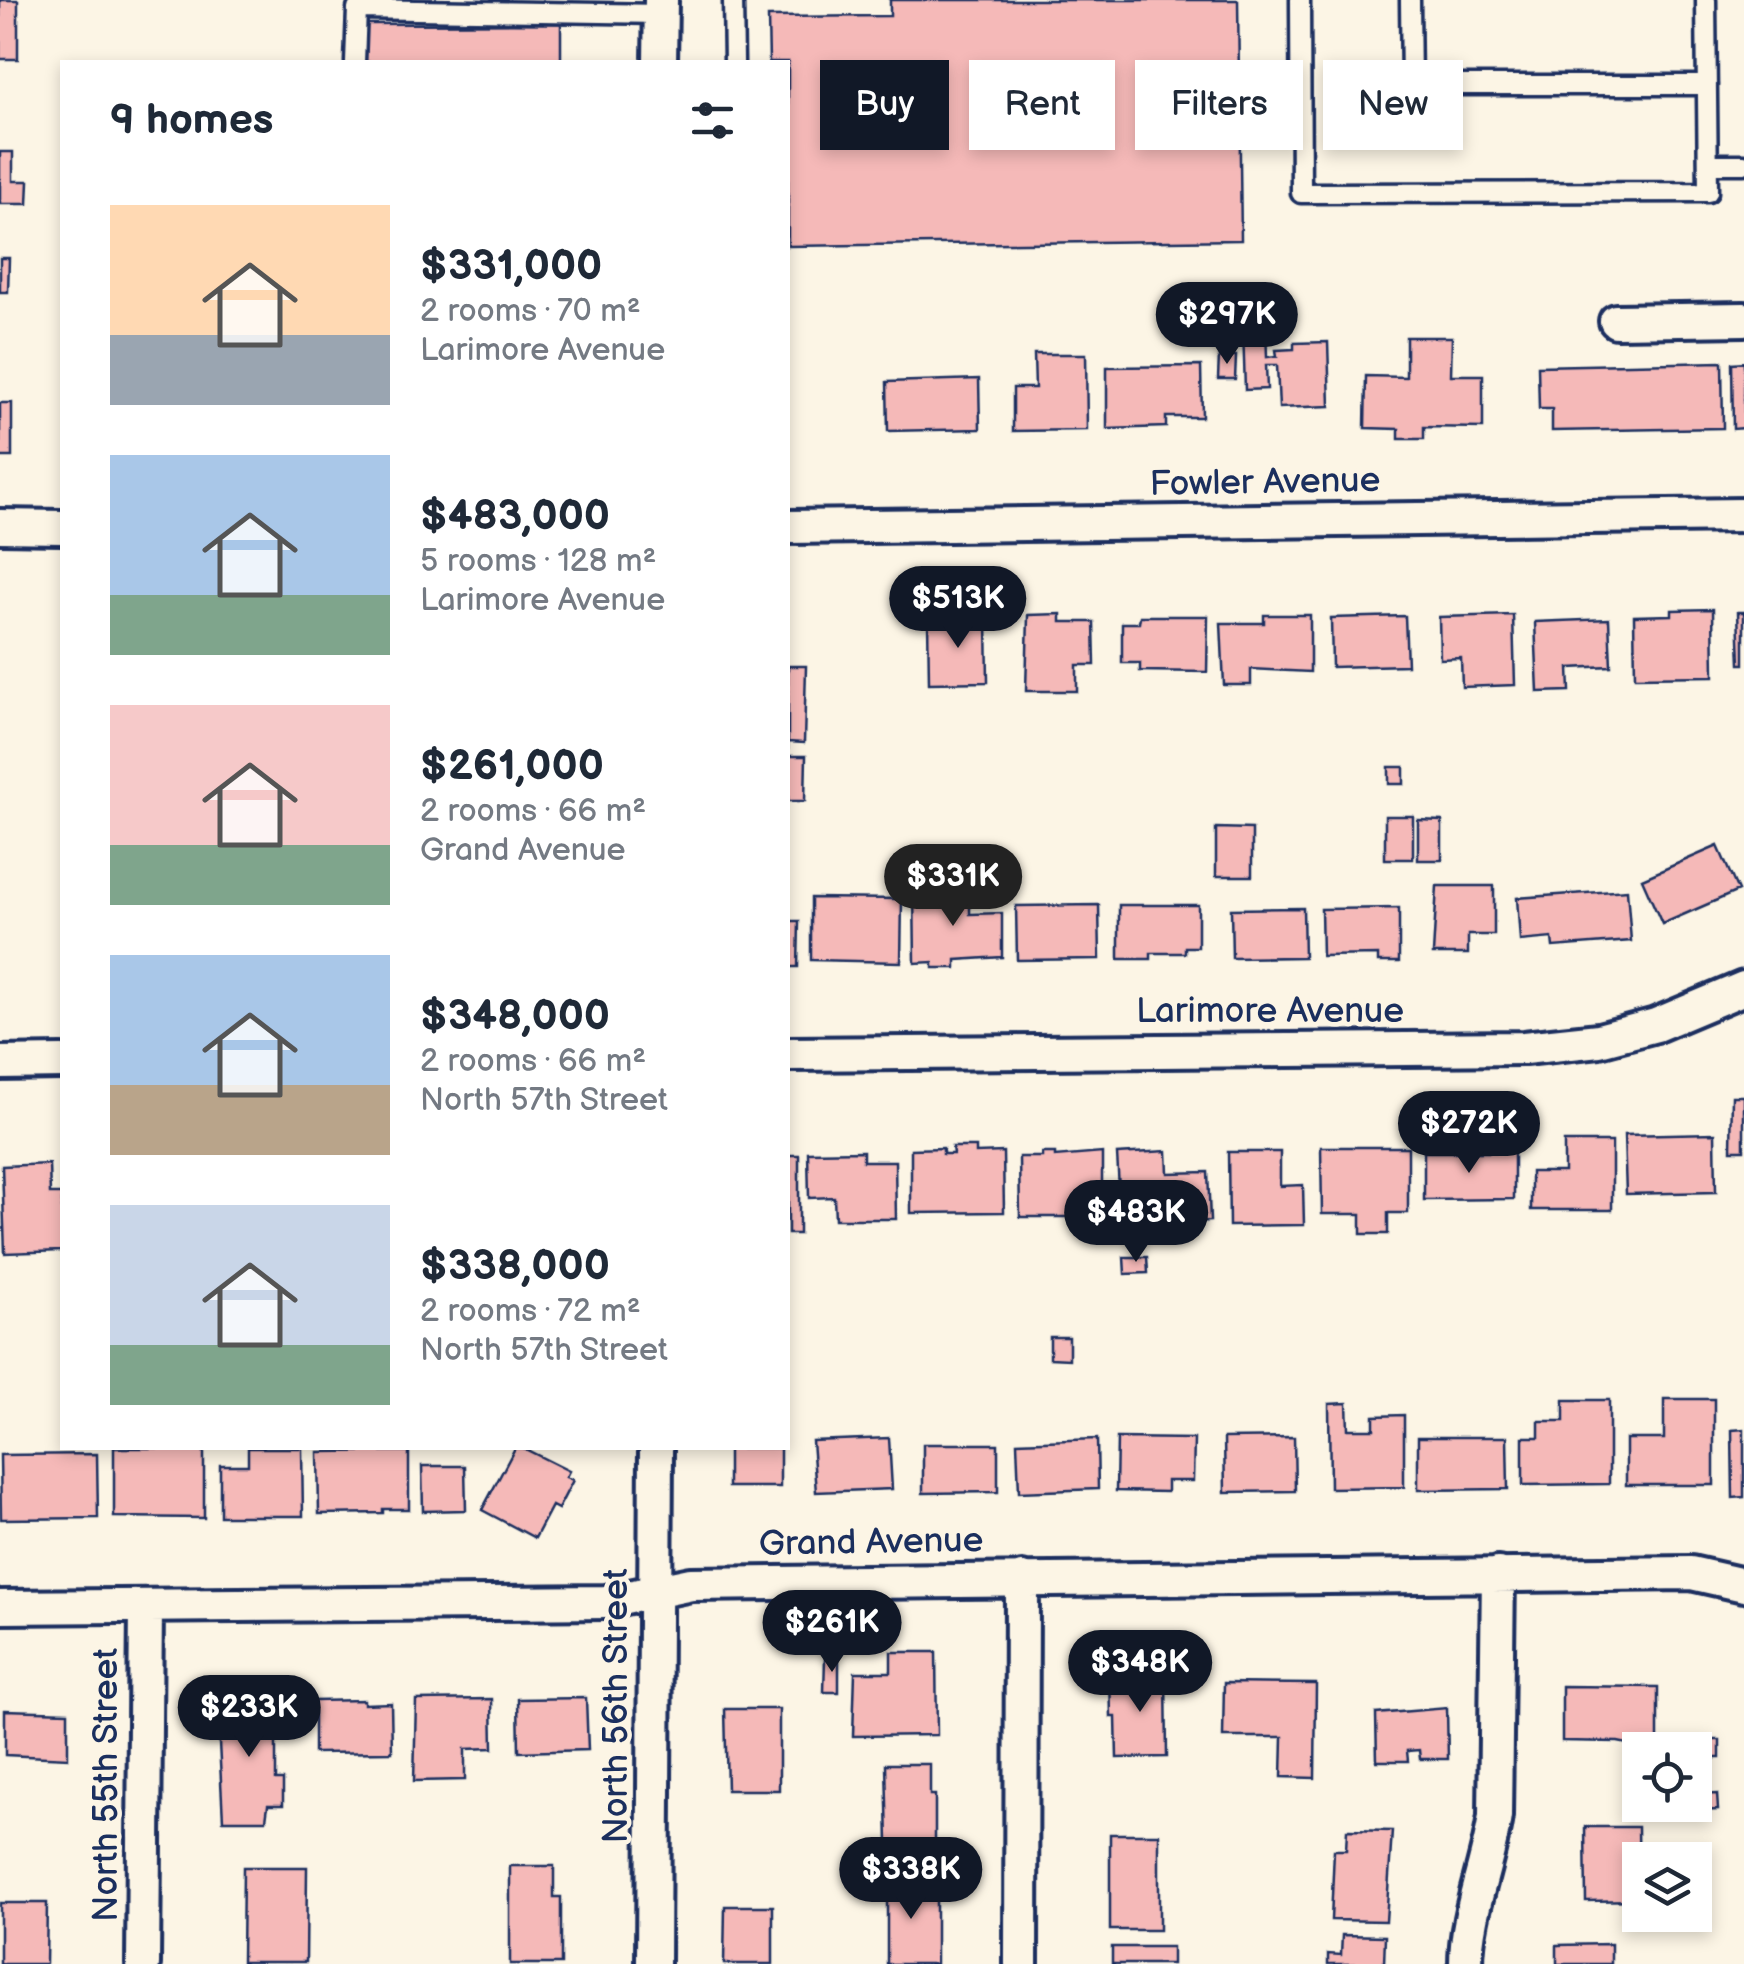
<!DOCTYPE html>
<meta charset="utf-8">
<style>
:root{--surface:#fff;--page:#f6f6f7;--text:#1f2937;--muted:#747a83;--accent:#111827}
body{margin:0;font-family:"Balsamiq Sans",sans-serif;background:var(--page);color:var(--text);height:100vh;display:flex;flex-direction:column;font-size:38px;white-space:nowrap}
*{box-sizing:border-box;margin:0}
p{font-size:32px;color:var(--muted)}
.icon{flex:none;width:55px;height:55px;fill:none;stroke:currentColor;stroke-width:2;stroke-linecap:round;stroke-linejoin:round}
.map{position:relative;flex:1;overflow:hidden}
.sheet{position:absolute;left:60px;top:60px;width:730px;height:1390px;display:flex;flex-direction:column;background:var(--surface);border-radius:0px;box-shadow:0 5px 15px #0003}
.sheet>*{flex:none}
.banner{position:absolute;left:820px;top:60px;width:772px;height:90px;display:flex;gap:20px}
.controls{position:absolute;left:1622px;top:1732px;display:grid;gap:20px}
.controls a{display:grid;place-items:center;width:90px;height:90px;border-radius:0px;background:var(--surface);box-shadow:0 5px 15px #0003;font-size:50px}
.price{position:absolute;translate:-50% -85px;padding:0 22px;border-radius:35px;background:var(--accent);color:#fff;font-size:32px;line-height:65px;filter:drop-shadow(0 2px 5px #0008)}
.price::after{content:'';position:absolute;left:50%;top:60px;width:30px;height:22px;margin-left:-15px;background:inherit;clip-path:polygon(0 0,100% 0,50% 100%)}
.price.selected{background:#222;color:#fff}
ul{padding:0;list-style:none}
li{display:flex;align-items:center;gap:30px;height:250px;padding:0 50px}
li span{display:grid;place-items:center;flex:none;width:280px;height:200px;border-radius:0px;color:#555}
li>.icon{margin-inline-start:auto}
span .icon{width:120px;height:120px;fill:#fffc;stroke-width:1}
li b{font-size:42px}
h2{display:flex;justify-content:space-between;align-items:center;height:120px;padding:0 50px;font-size:42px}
.chip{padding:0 35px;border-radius:0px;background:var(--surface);box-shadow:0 5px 15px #0003;font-size:35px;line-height:90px}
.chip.selected{background:var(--accent);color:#fff}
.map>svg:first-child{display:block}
</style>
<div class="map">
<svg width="1744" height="1964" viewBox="0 0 1744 1964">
<rect width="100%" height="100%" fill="#fcf5e5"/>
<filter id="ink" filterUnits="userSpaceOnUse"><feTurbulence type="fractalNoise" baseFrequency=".01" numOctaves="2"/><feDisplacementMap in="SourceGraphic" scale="20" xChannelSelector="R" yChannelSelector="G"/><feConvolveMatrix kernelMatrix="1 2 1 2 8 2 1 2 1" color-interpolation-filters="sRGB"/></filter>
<g filter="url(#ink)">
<!-- building -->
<path fill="#f5b9b8" stroke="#1b2f5e" stroke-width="2.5" d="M0,0H18V59H0Z
M890,0H1238L1241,240L788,246V62H769L768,17L890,16Z
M561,23V62H365V24Z
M0,152H13V181H29L28,204H0Z
M0,258H9L8,292H0Z
M1243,328H1266L1267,357L1277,356L1276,350L1294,349V343L1328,342L1330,406L1279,408L1277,365H1266L1267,389L1245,390Z
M1406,337H1452L1451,375H1483V428L1424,427V439H1399V429L1365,428L1366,376L1406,377Z
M1034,354H1086L1087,430L1013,431V388H1035Z
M1219,355L1236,356L1235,379H1218Z
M1722,362L1723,428L1552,431V409H1539L1538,366Z
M1744,362V428L1733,429L1732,363Z
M1201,366L1202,417H1166V427L1107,429V367Z
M979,379L980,429L888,431L887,382Z
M0,403H12V457H0Z
M1713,609L1714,676L1635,677L1634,616L1672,615V610Z
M1738,612H1744V664H1740Z
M1061,614V622H1094L1095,665H1077V691H1026L1028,615Z
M1264,615H1310V672L1251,669V685H1224L1221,623H1264Z
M1513,615L1515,685L1462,687L1461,658L1440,659L1439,617Z
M1140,616H1208L1207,672L1140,671V663H1122V623H1139Z
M1405,616L1407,665L1332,667L1331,618Z
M987,619L988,682L929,683L928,620Z
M1609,619L1611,666L1569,668L1570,691L1538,692L1535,622Z
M788,666H806L804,743L788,742V756H806L805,801H788Z
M1389,767H1404V784H1389Z
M1385,816H1413V859H1385Z
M1418,820L1442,821V860H1418Z
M1216,828L1252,829V876H1216Z
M1718,846L1738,891L1662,924L1642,879Z
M1437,886H1494V935H1468V954H1433Z
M914,890H970V914L1002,913V957L956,960V968H933V962L915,963Z
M1627,890L1631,941L1553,947L1552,938L1520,941L1517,898Z
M811,898L902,899L901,962L811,960Z
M1099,905L1100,959L1017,960L1016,906Z
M1119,905H1198V947H1185V953H1151V959H1119Z
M1303,908L1304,957L1232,958L1231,909Z
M1399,908V962H1378V955L1322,956L1321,909Z
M788,921H799L798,967H788Z
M1732,1096H1744V1150H1731Z
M1715,1133L1716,1192L1626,1194L1624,1135Z
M1564,1142H1612V1210H1531V1172H1564Z
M952,1147H976V1153L1003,1152L1004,1212L911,1213V1149L943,1148V1154H953Z
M1321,1147H1408V1213H1388V1234H1361V1214H1322Z
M863,1151V1161H895L896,1219H835L834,1197L809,1198L808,1152Z
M1167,1151L1168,1173L1208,1172L1210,1221L1121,1225L1117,1154Z
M1228,1152H1280V1186L1303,1185L1304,1225L1229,1226Z
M1424,1152H1514V1199L1424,1200Z
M1042,1153H1055V1157L1102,1153V1188H1093V1217H1020L1019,1157H1042Z
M788,1155H799V1234H788Z
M49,1164L50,1194H62V1251L5,1253L2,1166Z
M1124,1257H1147L1148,1273L1125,1274Z
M1050,1337H1069V1359L1050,1358Z
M1664,1399H1714V1485H1626V1439H1664Z
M1564,1400H1609V1484L1523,1485V1437H1539V1421H1564Z
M1347,1403L1348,1429H1374V1416L1404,1415V1487L1330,1488L1329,1404Z
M1744,1429V1497L1733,1498L1732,1430Z
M1294,1437L1295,1491L1225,1492L1224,1438Z
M1418,1437H1507L1508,1489L1418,1490Z
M889,1438L892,1489L816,1492L812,1441Z
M1117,1438L1194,1439L1193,1481H1167V1492L1116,1491Z
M1097,1439L1098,1489L1019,1492L1017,1442Z
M923,1444H998V1492L923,1493Z
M114,1448H204V1518L114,1517Z
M248,1448H302L303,1516H220V1465H248Z
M515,1448H523L569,1471L566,1477L573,1480L558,1509L552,1506L535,1538L482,1510Z
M728,1448H780V1487H728Z
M409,1451V1509H383V1513L319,1514L318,1452Z
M97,1454L98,1518L1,1519L0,1455Z
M422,1466H465L466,1510L423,1511Z
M891,1652H936L937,1735L853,1736L855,1672H891Z
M825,1658H839V1692H824Z
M1166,1673L1167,1757L1117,1758L1116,1717H1111L1110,1675Z
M1224,1683L1316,1684L1315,1778L1282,1777L1283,1737H1223Z
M1562,1686L1658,1687V1742H1640L1637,1746L1618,1742L1562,1741Z
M586,1698L588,1750L519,1752L518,1699Z
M492,1699L493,1748L465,1749V1780L414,1781L416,1700Z
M223,1700H276V1780H283V1805H268L266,1820H223L218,1723L223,1722Z
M364,1700V1704L391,1703L392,1752L314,1753V1701Z
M1447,1708L1448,1759H1420L1419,1750L1407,1751L1408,1761H1377L1376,1714Z
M725,1709H779V1790H727Z
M5,1710L68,1712V1758L5,1755Z
M1705,1740H1720V1758H1705Z
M886,1764H930V1795H935V1843H888Z
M1717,1794L1718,1810L1698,1811L1697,1795Z
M1585,1827H1638L1639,1900L1586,1901Z
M1347,1830L1392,1831L1386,1921L1331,1920L1334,1850H1346Z
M1110,1834H1159V1930H1110Z
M510,1866H554V1897H561V1964H510Z
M243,1867H307L306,1962H242Z
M887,1881H936V1964H887Z
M0,1903H47L46,1964H0Z
M725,1906H773V1964H724Z
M1342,1935L1385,1936L1384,1964H1328V1954L1341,1955Z
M1611,1944V1964H1557V1945Z
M1112,1947H1172V1964H1112Z"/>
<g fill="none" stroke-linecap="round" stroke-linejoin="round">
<defs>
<path id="service" d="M733,0L734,62
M1300,0L1301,193L1708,192L1706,0
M1410,0L1411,85H1707
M355,62L357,9L661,14
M1708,164H1744"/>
<path id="minor" d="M660,62L661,0
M1616,321L1744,319
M0,526L62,527
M788,527L1744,515
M788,1054L1524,1048L1599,1040L1656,1025L1744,988
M0,1063L62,1062
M0,1607L606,1602L691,1584L1691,1573L1744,1585
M143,1964L146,1606
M653,1964L656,1448
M1021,1964L1022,1579
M1466,1964C1466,1914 1488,1866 1495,1816L1498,1574"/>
</defs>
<!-- service casing -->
<use href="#service" stroke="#1b2f5e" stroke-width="25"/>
<!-- minor casing -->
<use href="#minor" stroke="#1b2f5e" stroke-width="40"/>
<!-- service -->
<use href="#service" stroke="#fcf5e5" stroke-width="18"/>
<!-- minor -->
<use href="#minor" stroke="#fcf5e5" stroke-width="32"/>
</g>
</g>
<g text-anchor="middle" stroke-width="9" stroke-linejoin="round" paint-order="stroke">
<!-- street labels -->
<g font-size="35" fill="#1b2f5e" stroke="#fcf5e5">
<text transform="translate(1265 481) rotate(-1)" y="12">Fowler Avenue</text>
<text x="1270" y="1022">Larimore Avenue</text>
<text transform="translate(871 1541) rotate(-1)" y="12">Grand Avenue</text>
<text transform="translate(615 1706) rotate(-90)" y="12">North 56th Street</text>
<text transform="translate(105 1785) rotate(-90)" y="12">North 55th Street</text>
</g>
</g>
</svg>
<div class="controls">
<a><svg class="icon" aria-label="locate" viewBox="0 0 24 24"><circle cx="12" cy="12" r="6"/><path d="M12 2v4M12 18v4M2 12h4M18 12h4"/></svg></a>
<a><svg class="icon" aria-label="layers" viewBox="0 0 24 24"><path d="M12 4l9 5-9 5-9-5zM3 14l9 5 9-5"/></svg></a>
</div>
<b class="price" style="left:1227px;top:367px">$297K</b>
<b class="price" style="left:958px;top:651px">$513K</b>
<b class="price selected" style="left:953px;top:929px">$331K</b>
<b class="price" style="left:1469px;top:1176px">$272K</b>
<b class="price" style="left:1136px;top:1265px">$483K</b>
<b class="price" style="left:832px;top:1675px">$261K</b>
<b class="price" style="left:1140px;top:1715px">$348K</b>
<b class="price" style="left:249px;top:1760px">$233K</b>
<b class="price" style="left:911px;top:1922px">$338K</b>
<div class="banner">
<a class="chip selected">Buy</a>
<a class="chip">Rent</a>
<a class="chip">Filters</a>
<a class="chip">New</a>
</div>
<section class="sheet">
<h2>9 homes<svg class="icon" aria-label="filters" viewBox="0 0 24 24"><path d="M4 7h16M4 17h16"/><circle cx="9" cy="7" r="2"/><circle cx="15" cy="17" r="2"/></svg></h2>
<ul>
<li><span style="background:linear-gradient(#ffd9b3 65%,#9aa5b1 0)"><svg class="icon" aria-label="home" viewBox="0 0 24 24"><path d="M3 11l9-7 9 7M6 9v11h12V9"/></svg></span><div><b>$331,000</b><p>2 rooms · 70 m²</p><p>Larimore Avenue</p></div></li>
<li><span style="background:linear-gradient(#a9c7e8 70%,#7fa58c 0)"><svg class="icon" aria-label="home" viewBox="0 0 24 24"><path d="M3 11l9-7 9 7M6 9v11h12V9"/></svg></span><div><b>$483,000</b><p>5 rooms · 128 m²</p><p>Larimore Avenue</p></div></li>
<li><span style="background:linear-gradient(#f6c9c9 70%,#7fa58c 0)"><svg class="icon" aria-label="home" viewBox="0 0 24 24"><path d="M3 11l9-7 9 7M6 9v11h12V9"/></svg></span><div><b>$261,000</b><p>2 rooms · 66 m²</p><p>Grand Avenue</p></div></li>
<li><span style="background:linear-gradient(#a9c7e8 65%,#b9a48a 0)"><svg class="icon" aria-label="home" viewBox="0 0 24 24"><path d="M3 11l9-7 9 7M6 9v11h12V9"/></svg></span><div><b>$348,000</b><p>2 rooms · 66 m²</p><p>North 57th Street</p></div></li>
<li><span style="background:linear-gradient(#c9d6e8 70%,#7fa58c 0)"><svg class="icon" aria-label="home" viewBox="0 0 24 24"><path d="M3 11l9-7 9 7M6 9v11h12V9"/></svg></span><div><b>$338,000</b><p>2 rooms · 72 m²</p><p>North 57th Street</p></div></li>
</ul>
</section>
</div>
